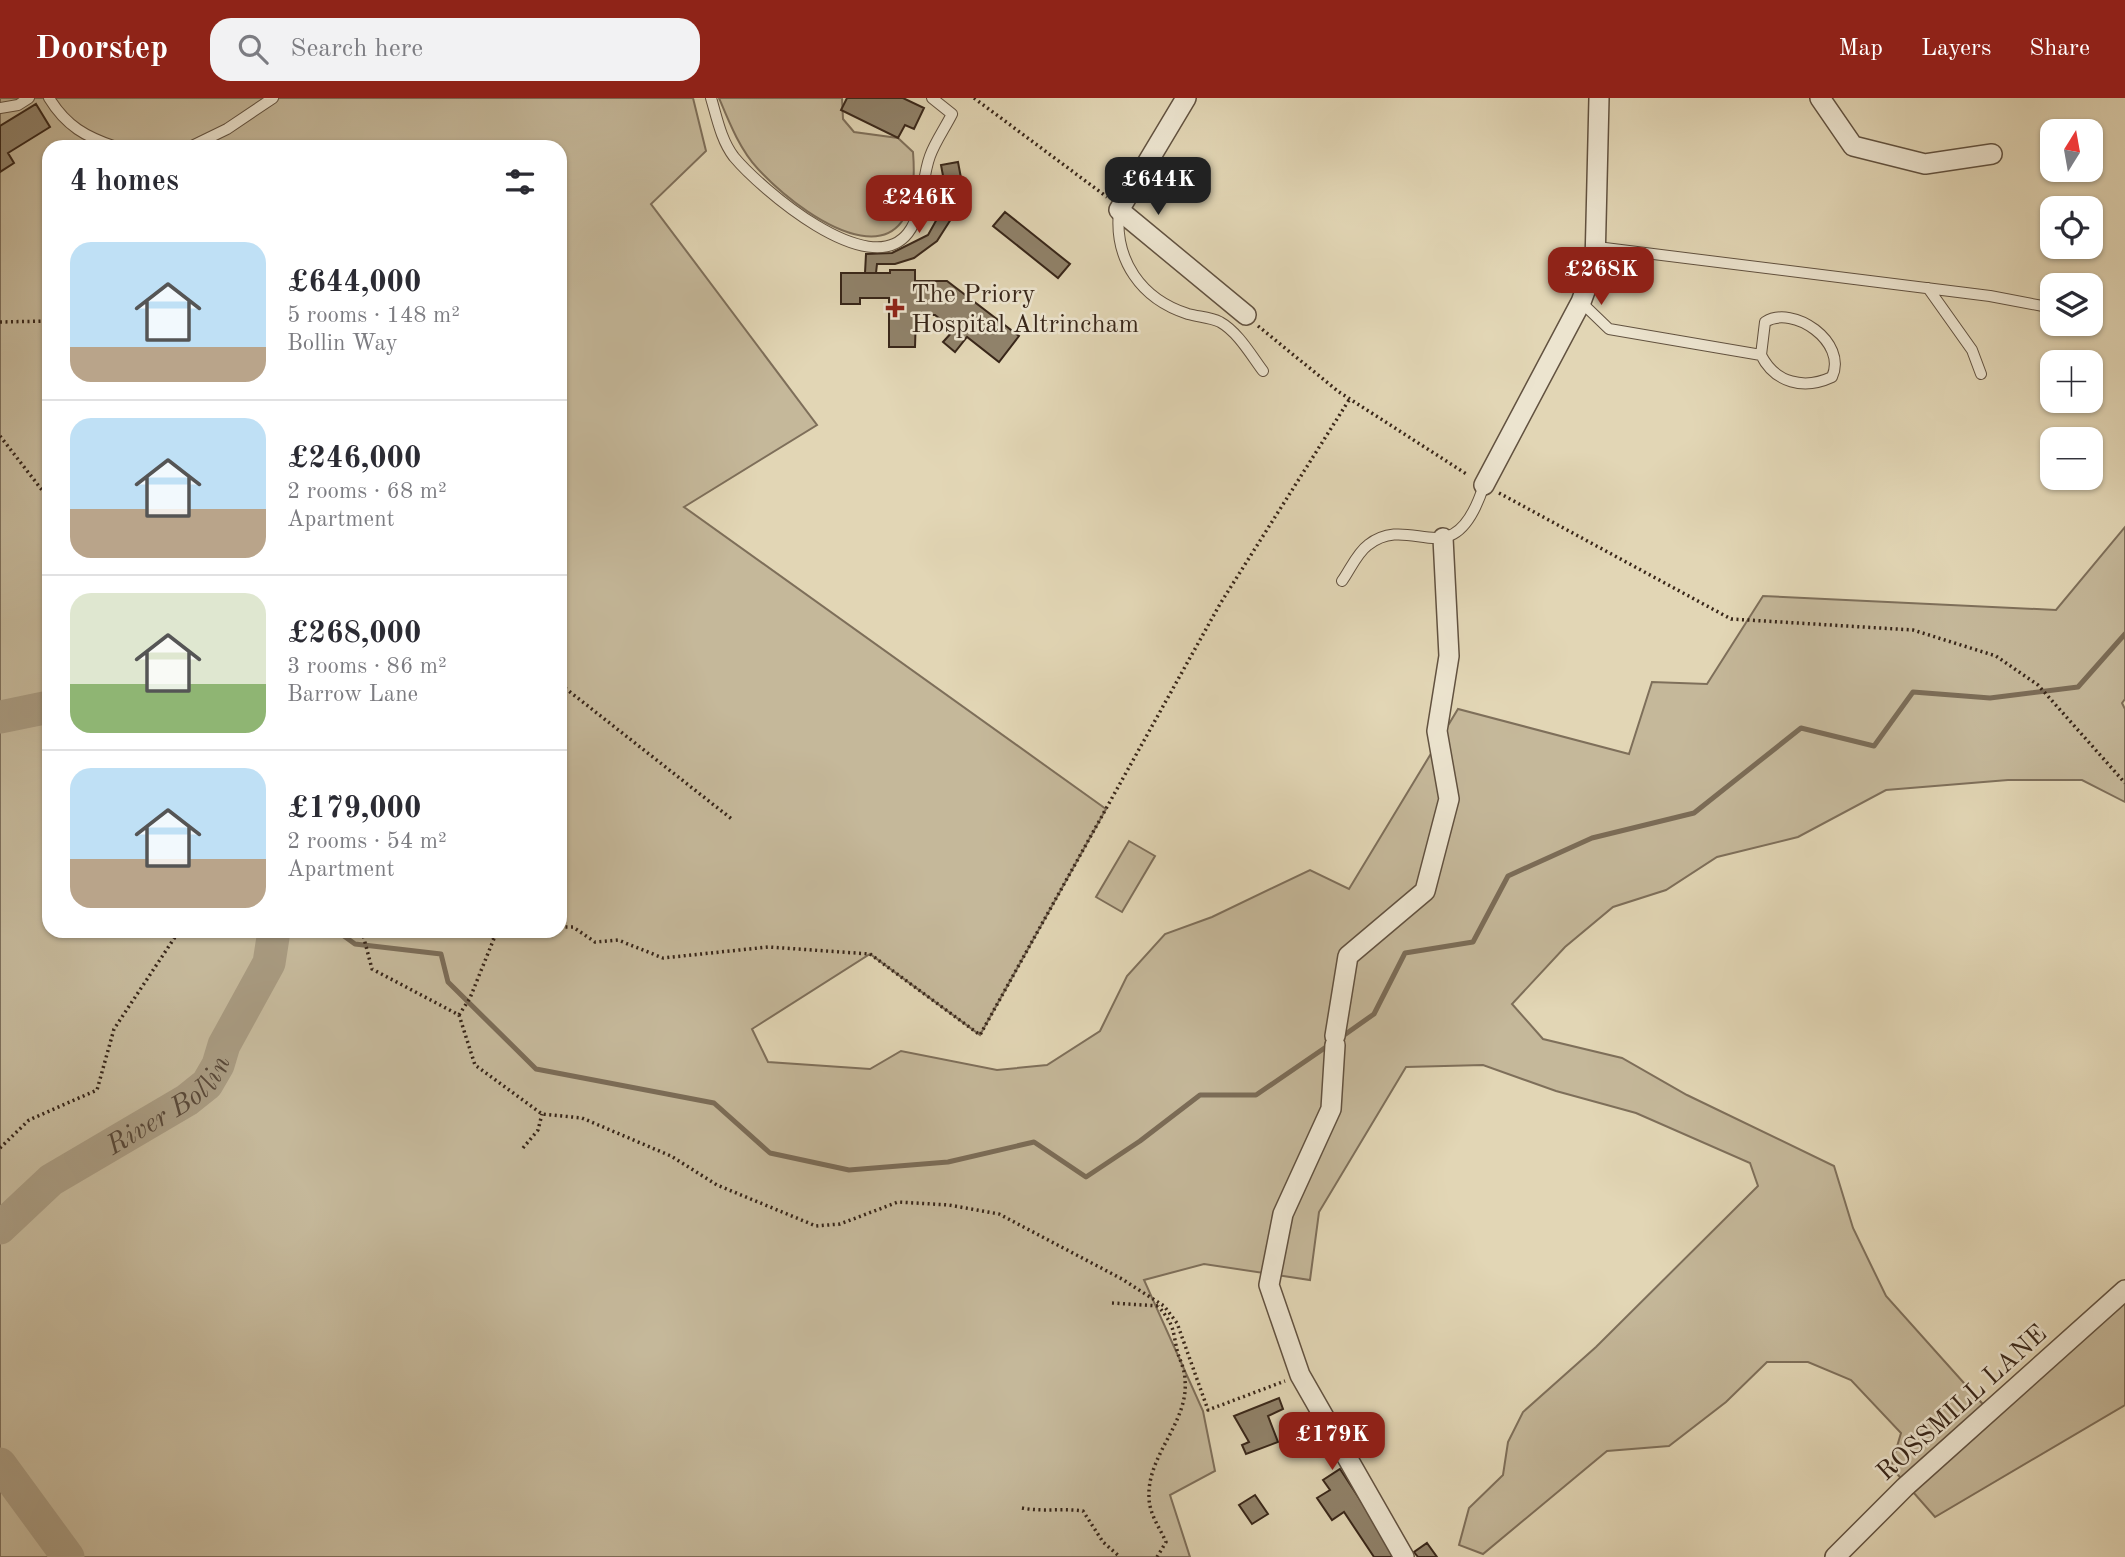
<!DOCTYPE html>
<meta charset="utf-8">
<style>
:root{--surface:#fff;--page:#f2f2f3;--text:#2b2b33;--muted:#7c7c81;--line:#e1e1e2;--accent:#8f2418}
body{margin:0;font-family:"Old Standard TT",serif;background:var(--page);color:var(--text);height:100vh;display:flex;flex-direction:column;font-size:26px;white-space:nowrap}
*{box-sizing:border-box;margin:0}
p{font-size:23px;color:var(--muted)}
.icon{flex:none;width:38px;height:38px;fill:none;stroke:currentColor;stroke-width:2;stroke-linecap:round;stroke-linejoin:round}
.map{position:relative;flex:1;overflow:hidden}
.side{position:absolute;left:42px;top:42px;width:525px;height:798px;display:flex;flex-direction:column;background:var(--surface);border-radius:21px;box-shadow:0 2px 5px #0004}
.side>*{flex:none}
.needle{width:46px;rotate:11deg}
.fabs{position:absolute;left:2040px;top:21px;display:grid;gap:14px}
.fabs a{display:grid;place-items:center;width:63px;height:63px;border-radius:14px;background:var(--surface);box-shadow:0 2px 5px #0004;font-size:35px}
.price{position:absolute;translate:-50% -60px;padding:0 16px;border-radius:14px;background:var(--accent);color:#fff;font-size:23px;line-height:46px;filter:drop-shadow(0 2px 4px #0008)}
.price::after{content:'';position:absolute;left:50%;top:42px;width:21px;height:16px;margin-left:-10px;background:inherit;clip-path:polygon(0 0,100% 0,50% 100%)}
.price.active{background:#222;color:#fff}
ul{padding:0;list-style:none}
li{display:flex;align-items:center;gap:21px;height:175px;padding:0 28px}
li+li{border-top:2px solid var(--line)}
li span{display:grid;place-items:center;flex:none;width:196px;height:140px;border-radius:21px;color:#555}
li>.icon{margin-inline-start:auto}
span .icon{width:84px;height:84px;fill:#fffc;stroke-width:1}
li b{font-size:30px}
h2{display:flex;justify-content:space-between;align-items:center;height:84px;padding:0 28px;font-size:30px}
header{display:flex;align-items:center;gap:42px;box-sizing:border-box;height:98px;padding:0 35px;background:var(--accent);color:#fff}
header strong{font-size:33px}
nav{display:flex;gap:38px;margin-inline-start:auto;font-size:24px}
.search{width:490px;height:63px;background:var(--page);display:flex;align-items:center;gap:18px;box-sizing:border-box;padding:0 24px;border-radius:21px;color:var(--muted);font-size:26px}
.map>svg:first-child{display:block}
</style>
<header>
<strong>Doorstep</strong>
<div class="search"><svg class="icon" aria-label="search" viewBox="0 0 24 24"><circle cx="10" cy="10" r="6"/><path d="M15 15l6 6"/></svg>Search here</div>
<nav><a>Map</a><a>Layers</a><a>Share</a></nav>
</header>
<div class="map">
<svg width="2125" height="1459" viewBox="0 0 2125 1459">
<rect width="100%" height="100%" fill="#e2d6b5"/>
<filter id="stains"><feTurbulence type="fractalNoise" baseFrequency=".00286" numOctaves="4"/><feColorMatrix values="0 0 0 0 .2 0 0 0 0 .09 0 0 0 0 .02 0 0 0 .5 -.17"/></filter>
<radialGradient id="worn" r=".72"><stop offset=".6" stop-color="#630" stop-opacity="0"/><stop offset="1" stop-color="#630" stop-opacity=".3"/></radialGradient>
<!-- green -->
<path fill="#c5b89a" stroke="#7e6f5a" stroke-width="2" fill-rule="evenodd" d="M0,0H693L706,53L651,106L817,327L684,409L1106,711L980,937L870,856L752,931L768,964L870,971L901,953L997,972L1047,967L1100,933L1127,878L1165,836L1212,819L1310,772L1349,791L1458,611L1629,656L1652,584L1707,586L1763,498L2056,512L2125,429V601L2122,605L2125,611V704L2082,682H2008L1886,692L1798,739L1717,759L1666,792L1613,809L1565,849L1512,906L1543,941L1622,960L1687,997L1834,1068L1853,1130L1886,1198L1989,1313L2125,1192V1307L1935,1419L1891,1369L1901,1335L1851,1282L1808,1264H1767L1726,1304L1669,1348L1607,1353L1483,1456L1459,1447L1469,1410L1503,1377L1508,1344L1523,1314L1596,1249L1758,1088L1750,1065L1636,1015L1556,993L1483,967L1406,969L1319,1114L1310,1182L1204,1166L1144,1182L1203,1313L1215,1373L1170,1397L1190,1459H0ZM49,49H560V833H49Z
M719,0H842L843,21L854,34L898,40L913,54C924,194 814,131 758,71C740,52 729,24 719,0Z
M1129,743L1155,758L1122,814L1096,799Z"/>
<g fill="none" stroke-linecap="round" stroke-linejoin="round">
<!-- stream -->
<path stroke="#7b6c57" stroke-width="5" d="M337,833L355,846L441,856L448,884L536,971L714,1005L770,1055L849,1072L948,1064L1034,1044L1086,1079L1140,1043L1200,997H1256L1329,947
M1340,940L1374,916L1405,855L1473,844L1508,778L1592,740L1694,715L1801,630L1874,648L1913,594L1990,600L2078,589L2125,536"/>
<!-- river -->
<g stroke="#a89a80" stroke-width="33">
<path d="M0,619L49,609"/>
<path id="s1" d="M0,1130L51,1082L187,1002L207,986L218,967L224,947L269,865L274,833"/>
<path d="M0,1366L68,1459"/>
</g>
</g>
<!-- building -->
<path fill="#90826a" stroke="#382619" stroke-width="2" d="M847,0H903L924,10L914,31L905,27L898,40L841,12Z
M36,6L50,29L8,55L14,65L0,74V28Z
M958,64L961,80L944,83L941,67Z
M959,81L953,118L937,143L914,160L895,166H877L876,175H865L866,156L892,155L928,137L942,112L947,83Z
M1005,114L1070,166L1058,180L993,128Z
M890,172H915V183H947L1019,238L999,264L967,239L955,254L943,244L954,232L935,217H916L915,249H889V200H860V206H841V175H890Z
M1279,1300L1283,1311L1268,1318L1278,1344L1246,1356L1242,1347L1249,1344L1234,1318Z
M1340,1371L1397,1458L1395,1459H1374L1344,1414L1332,1422L1317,1400L1330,1392L1323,1382Z
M1255,1397L1268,1416L1252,1426L1239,1407Z
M1427,1445L1437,1459H1418L1414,1454Z"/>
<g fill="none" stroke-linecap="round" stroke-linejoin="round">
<defs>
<path id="service" d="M49,0C66,28 86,39 116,49
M711,0C717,20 721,42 734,59C760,90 869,185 908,135C924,114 921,82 930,58C935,44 945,30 952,16L932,0
M0,10L18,7L29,0
M190,49L227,31L273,0
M1119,113C1114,162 1141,201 1188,216C1199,219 1210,219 1220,224C1238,234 1251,257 1263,273
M1597,149L1990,198L2053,210
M1928,190L1972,252L1981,276
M1581,204L1609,231L1761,257L1765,224C1793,206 1848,244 1832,279C1804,292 1775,285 1761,257
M1342,483C1350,472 1357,455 1368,447C1413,412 1453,483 1484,387"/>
<path id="minor" d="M1186,0L1119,112L1246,217
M1820,0L1853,48L1925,66L1992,56
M1484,387L1581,204L1595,166L1599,0
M1335,938L1348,858L1425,793L1449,701L1437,633L1449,558L1443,440
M1335,947L1331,1011L1283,1116L1269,1187L1300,1277L1404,1459
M1835,1459L1905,1389L2125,1192"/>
</defs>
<!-- service casing -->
<use href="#service" stroke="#625240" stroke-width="12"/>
<!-- minor casing -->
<use href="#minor" stroke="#625240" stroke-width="22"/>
<!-- path -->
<path stroke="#382619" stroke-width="3.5" stroke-dasharray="2 3.5" stroke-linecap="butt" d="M974,0L1107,99
M0,224L49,223
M1258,228L1339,294L1468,377
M0,338L49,401
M1499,395L1731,521L1913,532L1996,558L2038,587L2125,685
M560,554L565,590L560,615
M565,590L733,722
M560,829H573L595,844L618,842L663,860L768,849L870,856L980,937L1220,506L1349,302
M362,833L372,871L459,917L475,967L542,1016L582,1020L671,1058L717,1087L816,1128L840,1126L898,1104L949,1107L999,1116L1122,1181L1164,1208L1177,1225L1208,1312L1285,1283
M448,833L493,839L515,833
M459,917L470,900L497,833
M0,1050L29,1022L97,992L114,931L179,833
M523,1050L538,1032L542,1016
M1112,1205L1159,1208
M1022,1410C1043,1414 1063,1410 1083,1413L1103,1444L1120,1459
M1157,1459L1166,1444C1160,1430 1149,1416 1149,1399C1147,1357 1189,1324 1185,1282C1185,1273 1181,1264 1178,1256C1172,1232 1176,1229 1158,1208"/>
<!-- service -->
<use href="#service" stroke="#ece4cf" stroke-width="10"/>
<!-- minor -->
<use href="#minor" stroke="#ece4cf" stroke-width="19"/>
</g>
<!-- markers -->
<path fill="#8f2418" stroke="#ece4cf" stroke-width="2.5" d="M891.5 199.5h7v7h7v7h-7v7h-7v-7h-7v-7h7z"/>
<g text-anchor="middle" stroke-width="5" stroke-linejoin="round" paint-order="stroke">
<!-- poi labels -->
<g font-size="26" fill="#382619" stroke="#ece4cf" text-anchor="start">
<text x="911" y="204">The Priory<tspan x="911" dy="30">Hospital Altrincham</tspan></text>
</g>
<!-- street labels -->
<g font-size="26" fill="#382619" stroke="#ece4cf">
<text transform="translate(1961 1304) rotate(-42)" y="9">ROSSMILL LANE</text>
</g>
<!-- water labels -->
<g font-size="28" font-style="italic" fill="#5a4938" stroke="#ece4cf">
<text dy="10" stroke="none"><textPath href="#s1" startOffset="210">River Bollin</textPath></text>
</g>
</g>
<rect width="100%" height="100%" filter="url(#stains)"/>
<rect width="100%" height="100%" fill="url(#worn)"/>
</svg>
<div class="fabs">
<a><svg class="needle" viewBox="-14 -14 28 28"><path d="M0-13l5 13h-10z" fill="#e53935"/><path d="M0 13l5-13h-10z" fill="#7c7c81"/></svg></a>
<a><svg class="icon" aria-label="locate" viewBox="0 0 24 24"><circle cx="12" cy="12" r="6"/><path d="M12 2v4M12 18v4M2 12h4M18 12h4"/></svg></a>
<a><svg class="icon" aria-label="layers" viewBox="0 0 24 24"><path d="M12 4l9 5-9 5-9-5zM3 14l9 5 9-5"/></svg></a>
<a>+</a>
<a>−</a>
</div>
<b class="price active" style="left:1158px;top:119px">£644K</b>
<b class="price" style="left:919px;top:137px">£246K</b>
<b class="price" style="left:1601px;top:209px">£268K</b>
<b class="price" style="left:1332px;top:1374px">£179K</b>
<section class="side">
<h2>4 homes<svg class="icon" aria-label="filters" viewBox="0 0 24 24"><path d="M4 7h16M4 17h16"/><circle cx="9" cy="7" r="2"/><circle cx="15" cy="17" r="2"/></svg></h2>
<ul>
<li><span style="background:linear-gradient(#bfe0f5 75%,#b9a48a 0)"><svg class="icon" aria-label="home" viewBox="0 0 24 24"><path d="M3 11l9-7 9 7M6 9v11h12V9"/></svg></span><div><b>£644,000</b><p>5 rooms · 148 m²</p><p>Bollin Way</p></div></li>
<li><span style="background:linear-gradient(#bfe0f5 65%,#b9a48a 0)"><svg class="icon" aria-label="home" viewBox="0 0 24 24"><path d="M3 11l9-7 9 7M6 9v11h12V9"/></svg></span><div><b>£246,000</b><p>2 rooms · 68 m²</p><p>Apartment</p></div></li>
<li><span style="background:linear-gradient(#dfe7d0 65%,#8fb573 0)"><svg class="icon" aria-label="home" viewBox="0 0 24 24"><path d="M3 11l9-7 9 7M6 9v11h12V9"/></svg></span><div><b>£268,000</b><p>3 rooms · 86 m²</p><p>Barrow Lane</p></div></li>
<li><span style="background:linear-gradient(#bfe0f5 65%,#b9a48a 0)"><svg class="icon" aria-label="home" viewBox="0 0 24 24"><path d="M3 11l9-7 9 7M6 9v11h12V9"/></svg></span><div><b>£179,000</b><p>2 rooms · 54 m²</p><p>Apartment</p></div></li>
</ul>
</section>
</div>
